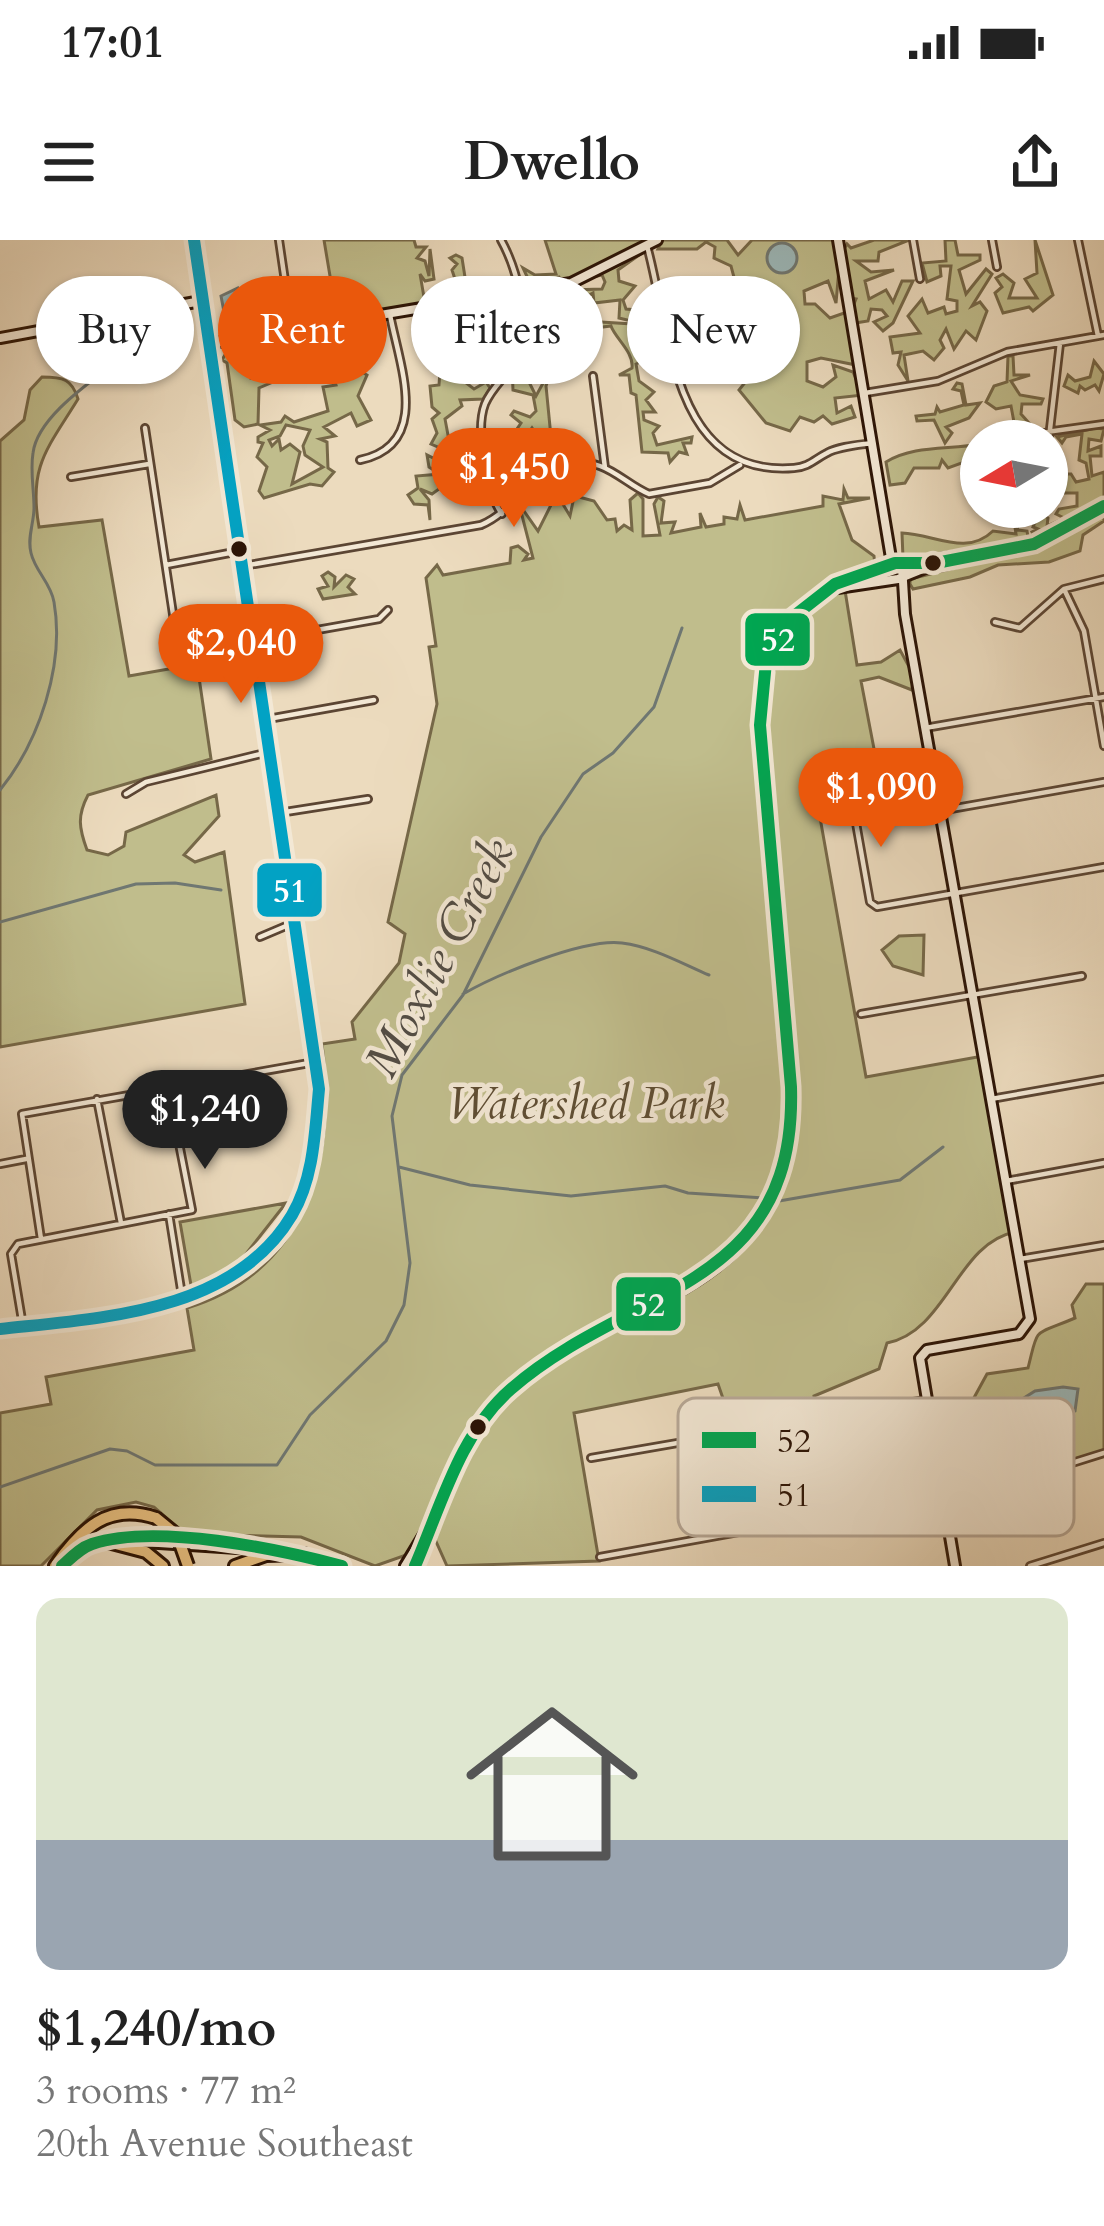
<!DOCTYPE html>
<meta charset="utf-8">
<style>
:root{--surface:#fff;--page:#f2f2f2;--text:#222;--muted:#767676;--line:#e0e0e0;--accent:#ea580c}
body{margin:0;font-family:Cardo,serif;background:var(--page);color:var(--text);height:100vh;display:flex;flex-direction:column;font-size:45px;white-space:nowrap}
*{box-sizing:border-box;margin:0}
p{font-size:39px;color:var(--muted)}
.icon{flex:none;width:66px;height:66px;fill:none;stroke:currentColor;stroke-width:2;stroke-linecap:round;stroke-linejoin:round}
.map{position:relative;height:1326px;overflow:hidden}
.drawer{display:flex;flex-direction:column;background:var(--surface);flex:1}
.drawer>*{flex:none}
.banner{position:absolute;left:36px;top:36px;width:1032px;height:108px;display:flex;gap:24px}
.needle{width:78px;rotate:260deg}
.controls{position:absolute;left:960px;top:180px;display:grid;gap:24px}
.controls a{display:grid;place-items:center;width:108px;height:108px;border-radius:50%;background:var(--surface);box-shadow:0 3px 9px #0004;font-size:60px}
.price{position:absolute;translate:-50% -102px;padding:0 27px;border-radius:42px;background:var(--accent);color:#fff;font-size:39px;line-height:78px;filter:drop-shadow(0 3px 6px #0008)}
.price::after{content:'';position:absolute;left:50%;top:72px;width:36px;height:27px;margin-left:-18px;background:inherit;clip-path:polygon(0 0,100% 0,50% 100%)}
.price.on{background:#222;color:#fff}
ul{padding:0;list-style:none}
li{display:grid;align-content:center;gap:24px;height:636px;padding:0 36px}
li+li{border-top:3px solid var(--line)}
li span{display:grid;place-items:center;height:372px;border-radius:24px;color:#555}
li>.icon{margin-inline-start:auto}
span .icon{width:216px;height:216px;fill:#fffc;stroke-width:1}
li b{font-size:51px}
.chip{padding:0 42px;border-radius:54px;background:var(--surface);box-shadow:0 3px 9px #0004;font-size:42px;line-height:108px}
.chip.on{background:var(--accent);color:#fff}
.status{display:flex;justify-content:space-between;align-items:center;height:84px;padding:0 60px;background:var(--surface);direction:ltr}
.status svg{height:33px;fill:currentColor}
header{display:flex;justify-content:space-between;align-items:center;height:156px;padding:0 36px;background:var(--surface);font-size:54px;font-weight:700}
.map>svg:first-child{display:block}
</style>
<div class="status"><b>17:01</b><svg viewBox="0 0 49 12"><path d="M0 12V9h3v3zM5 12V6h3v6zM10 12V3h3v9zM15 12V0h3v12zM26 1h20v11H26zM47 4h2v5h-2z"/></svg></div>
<header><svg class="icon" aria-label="menu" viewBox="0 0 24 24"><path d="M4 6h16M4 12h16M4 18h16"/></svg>Dwello<svg class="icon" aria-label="share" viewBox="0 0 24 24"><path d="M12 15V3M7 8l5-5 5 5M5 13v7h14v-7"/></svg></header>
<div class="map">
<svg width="1104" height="1326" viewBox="0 0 1104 1326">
<rect width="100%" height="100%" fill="#ecdbbe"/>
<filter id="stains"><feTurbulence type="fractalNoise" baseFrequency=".00167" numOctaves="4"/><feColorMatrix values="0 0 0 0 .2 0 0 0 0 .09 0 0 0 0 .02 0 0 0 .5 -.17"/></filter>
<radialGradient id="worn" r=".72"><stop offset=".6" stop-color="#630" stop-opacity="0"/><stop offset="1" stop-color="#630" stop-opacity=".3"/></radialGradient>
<!-- green -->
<path fill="#c0bd8c" stroke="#766848" stroke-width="3" fill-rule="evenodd" d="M324,0H414L416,7H426L417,18L425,21L429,36L430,9L434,39L425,41L420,34L425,63L337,78Z
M545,0H647L642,13L618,30L619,41L635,46L623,60L626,69L637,70L638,76L631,81L619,78L620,60L594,63L593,53L565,69L564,79L577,86L585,81L632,84L633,106L651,117L636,124L639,141L654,152L646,160L655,172H643L644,180L659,186L653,193L657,205L692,197L691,203H683L687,214L679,212L670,222L668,213L642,212L636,155L631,153L629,135H619L632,128C634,112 615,98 611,86L595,88L582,105L576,92H564L563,101L575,108L582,123L578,126L558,111L546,146L551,197L539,198L532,188L521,204L508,202L521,183L511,175L514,171L530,177L536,171L533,155L513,150L512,126L522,128L536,156L548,134L543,124L551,126L550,112L558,102L557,62L543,63L547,91L532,94L527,58L552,50L563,59L571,50L602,49L605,42L602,35L564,43L559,37L539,47L530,43L523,28L535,35L556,34Z
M662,0H727L738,15L752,0H834L838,19L847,4L851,8L874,0H909L879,12L878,21H856L871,32L894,30L865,41L869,59L886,50L893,62L902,41H913L893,83L883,91L874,82L887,76L882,70L871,69L868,81L855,83L850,74L856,59L850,58L839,29L836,63L828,41L804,51L805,64H815L830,78L847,72L856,125L821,118L807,122V141L823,147L836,137L833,125L853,132L863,155L835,158L837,173L851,166L855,177L832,184L823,176L814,182L800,177L790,191L766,183L739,150L747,140L745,115L738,106L730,123L717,116L727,101L721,85L729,88L731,75L740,74L726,46L735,41L731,26L714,18L715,7L706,2L697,9H658Z
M945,0H955L958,15H980V20L959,30L966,54L986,29L992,34L972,66L980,62L987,71L976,100L966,91L954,109L946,89L940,100L944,108L934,120L923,111L904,115L908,141L898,125L901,112L893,113L890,97L920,93L908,76L922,59L928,73L944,67L946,74L957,71V61L947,59L951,26H940L941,36L927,42L922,23L946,21Z
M1035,0L1053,55L1033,71L1029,67L1003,73L995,53L1002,47L996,38L1003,34L1014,43L1009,58H1037L1025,39L1037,33Z
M456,15L462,18L467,50L481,41L505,39L507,46L500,45L499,58L457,60L451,55L458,48L452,30L457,24L450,18Z
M464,70L457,83L464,94L461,105L433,93L431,76L439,75L442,84L444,74Z
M491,78L520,91L512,96L514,110L507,114L505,130L490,135L466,131L457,136L474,149L486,142L490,148L483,159L460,160L462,166L445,179L448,195L456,200L450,217L457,231L451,234L452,248L443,246L432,254L420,249L429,260L430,280L428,265L414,264L408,255L418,248L416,236L440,234L429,227L427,215L441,222L440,208L431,204L437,193L432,179L439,173L432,167L430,146L439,145L440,131L448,124L443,120L453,107L465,116L461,129L485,125L478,93Z
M246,106L251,138L273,132L275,141L259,148L258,184L244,187L235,180L227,123L222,120L229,108Z
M1008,116H1013L1014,135H1030L1011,141L1020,155L1043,159L1041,164H1022L1021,174L1029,183L1016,193L1011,166L996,169L986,162L994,146L1007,142Z
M344,121L367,135L358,156L371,180L357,186L351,173L324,187L335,196L320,199L327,202L328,228L334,232L322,246L310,244L264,258L259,251L267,227L257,217L263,203L258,202V197L270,190L260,185L281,182L285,176L294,182L328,171L323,147L336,145L333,135L346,130ZM286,185L310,190L303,206L305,215L323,227L292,244L300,212L290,204L281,210L279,199L272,206L269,200L280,196Z
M1094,121L1104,134L1099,151L1095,145L1085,150L1080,146L1078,153L1064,146L1068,135L1075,141L1090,137Z
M42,137C63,137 72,139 78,159C48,208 28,226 39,287L102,280L129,436L197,424L211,519L88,555C77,576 79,588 87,610L108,615L124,606L126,592L216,555L219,576L184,615L195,622L224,612L245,764L0,807V201L24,180L30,150Z
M957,143L962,144L966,165L980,163L969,178L946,187L952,193L945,203L934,180L917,181L916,176L935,174L937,167L940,172L964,165L961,151L953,149Z
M1095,188L1104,189L1101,201L1089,199L1088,211L1101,206V216H1090L1092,236L1104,232V259C1082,273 1054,284 1037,301L1032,292L1038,289L1033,287L1040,271L1048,278L1047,286L1064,278L1056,274L1059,269L1077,266V253H1061L1058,242L1063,234H1071L1076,242L1089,239L1086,223L1079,220L1082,194L1066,197L1062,203L1057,197Z
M981,204V216L948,228L942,220L939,228H914L905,243L890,245L886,222C914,205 947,210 981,204Z
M570,226L580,243L579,257L594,261L607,280L615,279L617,291L624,285L632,290L630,260L638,253L643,259V296L660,295L654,264L658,257L664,261L661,283L675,282L671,293L701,287L700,273L706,287L724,284V277L737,279L740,265L745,280L823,266V256L843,260L844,249L848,258H870L839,264L852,300L874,316L875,328L843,338L857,425L881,422L900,410L913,434L912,450L879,437L861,441L880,540L816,555L866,837L983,816L1015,992C957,1003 947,1091 887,1103L879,1129L814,1156L817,1178L735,1193L718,1144L574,1173L599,1321L447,1326L430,1288L412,1313L375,1326L301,1297L185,1294L154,1267L136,1262L97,1270L41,1326H0V1173L51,1164L46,1137L194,1110L187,1068C308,1031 337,917 322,804L355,799L352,782L399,723L405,694L388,682L437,464L429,407L436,406L426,338L437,325L443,335L510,323L511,308L518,306L528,314L524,320L533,318L519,264L538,291L553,261H561L570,276L576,247L558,241Z
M1012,267L1018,290L1027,291L1029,303L903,318L902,293C934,294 966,317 993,291L1016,294Z
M1104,275V281L1083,295L1080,311L1049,322L998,325L970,337L913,349L910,344V339L1044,306Z
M328,332L335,337L334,347L346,335L354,339L348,347L355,354L323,359L318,349L328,346L322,336Z
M924,695L923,735L893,726L882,710L899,696Z
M286,963L242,1019L192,1051L180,982Z
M1086,1044H1104V1213L1072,1223L1063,1238L1032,1246L1024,1263L1016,1264L979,1236L964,1176L987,1134L1028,1128C1039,1085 1031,1097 1075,1078L1072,1065Z"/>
<!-- water -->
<path fill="#9cb9bb" stroke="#6f7772" stroke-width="3" d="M767 18a15 15 0 1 1 30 0a15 15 0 1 1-30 0Z
M238,48L247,61L272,57V74L225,77L221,56Z
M1063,1147L1078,1149L1075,1171L1030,1192L1015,1180L1016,1163L1035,1151Z"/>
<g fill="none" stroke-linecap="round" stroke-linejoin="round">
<!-- stream -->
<path stroke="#6f7772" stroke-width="3" d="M0,550C39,502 65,425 54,362C51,343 35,331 31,313C27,297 34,283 34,268C34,249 30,231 33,213C37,179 86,145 111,126
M0,682L136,644L175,643L221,650
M463,754C496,735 584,698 622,703C653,707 681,723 709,735
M399,927L470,945L571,956L665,946L688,953L764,958
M779,961L900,940L943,907
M0,1247L110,1209L127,1211L155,1225H277L310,1175L386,1101L404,1065L410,1023L392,876L402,835L463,755L541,597L583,534L613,513L654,467L682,388"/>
<defs>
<path id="street" d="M279,0L292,89
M501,0C516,27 530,78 521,109C514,131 493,144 485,164C475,190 486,252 502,274
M913,0L920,39
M992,0L997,27
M1078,0L1098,96
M647,6C671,93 672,238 794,228C809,227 815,219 827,213C840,206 859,205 873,203
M691 50a6 6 0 1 1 12 0a6 6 0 1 1-12 0Z
M661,57L689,51
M593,136L605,228
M865,153L938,141L1007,112L1104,95
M145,188L179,414
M1004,198L1104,184
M1047,215L1060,103
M1047,218L1050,232
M360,220C432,205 400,127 390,75
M71,237L149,224
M166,325L240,311
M243,326L481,285C525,267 540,204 600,226C617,232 632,247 649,254L710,243L740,225
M1064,349L1084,391L1104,506
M995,382L1020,388L1064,349L1104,339
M255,401L379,379L388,370
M268,479L374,460
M925,488L1104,457
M126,554L146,542L269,512
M853,566L870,662L877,667L1104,627
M939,571L1104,542
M279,573L368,559
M260,697L293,683
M861,774L1082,736
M97,859L121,983
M991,859L1104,839
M0,924L26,919
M1006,941L1104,923
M169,974L183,1062
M41,999L22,874L315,822
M1020,1019L1104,1005
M23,1086L11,1014L18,1004L192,970L168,847
M591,1218L925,1160
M1038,1245L1072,1223L1104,1213
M600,1317L943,1255
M1030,1326L1104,1303"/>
<path id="secondary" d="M838,0L892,324
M0,98L201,61
M207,104L571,43L657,0
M902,325L905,374L1030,1079L1019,1094L927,1110L920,1118L955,1326
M902,325L1034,304L1104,266
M831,349L898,339L935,324
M0,1089C165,1071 321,1062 319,849L194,0
M112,1300L283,1311
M304,1314L342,1326
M405,1326L425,1293
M415,1326C442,1268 460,1196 508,1151C596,1068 736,1066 781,938C798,892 790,840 787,793C781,690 769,588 760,485C762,410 798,346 876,333C889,331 890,324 902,325"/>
<path id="primary" d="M62,1326L87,1306L104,1301"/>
<path id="highway" d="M104,1301L146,1312L163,1326
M55,1326C81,1289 108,1262 156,1278
M235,1326L266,1315L304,1314"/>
</defs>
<!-- street casing -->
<use href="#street" stroke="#5b4533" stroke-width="10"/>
<!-- secondary casing -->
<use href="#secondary" stroke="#2b1305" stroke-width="14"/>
<!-- primary casing -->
<use href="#primary" stroke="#2b1305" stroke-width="15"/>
<!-- highway casing -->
<use href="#highway" stroke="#2b1305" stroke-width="16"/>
<!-- street -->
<use href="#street" stroke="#f3e8d5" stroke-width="4.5"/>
<!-- secondary -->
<use href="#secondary" stroke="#f3e8d5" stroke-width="8"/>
<!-- primary -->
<use href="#primary" stroke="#e6be7f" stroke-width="9"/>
<!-- highway -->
<use href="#highway" stroke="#e6be7f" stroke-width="10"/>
<defs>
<path id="highway-bridge" d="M156,1278L177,1295L188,1326"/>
</defs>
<!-- highway-bridge casing -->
<use href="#highway-bridge" stroke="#2b1305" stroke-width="16" stroke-linecap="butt"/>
<!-- highway-bridge -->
<use href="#highway-bridge" stroke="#e6be7f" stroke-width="10"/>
<defs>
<path id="bus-1" d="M62,1326C71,1318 80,1308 92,1304C156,1283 278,1309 342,1326
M415,1326C441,1266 460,1193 511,1149C630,1045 797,1051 791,847L760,485L766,422L779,397L789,380L835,344L895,323H936L1034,304L1104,266"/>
<path id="bus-2" d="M0,1089C101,1078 234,1073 292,975C314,938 315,891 319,849L194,0"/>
</defs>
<!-- bus-1 casing -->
<use href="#bus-1" stroke="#f3e8d5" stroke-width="21"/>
<!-- bus-2 casing -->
<use href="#bus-2" stroke="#f3e8d5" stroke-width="21"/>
<!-- bus-1 -->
<use href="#bus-1" stroke="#00a651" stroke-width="12"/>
<!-- bus-2 -->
<use href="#bus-2" stroke="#02a2c4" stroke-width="12"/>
</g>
<!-- markers -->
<g fill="#2b1305" stroke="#f3e8d5" stroke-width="4.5">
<circle cx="239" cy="309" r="10"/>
<circle cx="933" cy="323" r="10"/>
<circle cx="478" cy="1187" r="10"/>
</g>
<g text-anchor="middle" stroke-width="9" stroke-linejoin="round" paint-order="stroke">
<!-- park labels -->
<g font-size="45" font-style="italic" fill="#5f4e34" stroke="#f3e8d5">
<text x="586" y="878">Watershed Park</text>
</g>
<!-- water labels -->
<g font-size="48" font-style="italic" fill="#534d45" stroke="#f3e8d5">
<text transform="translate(438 717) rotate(-62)" y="17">Moxlie Creek</text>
</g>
</g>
<!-- legend -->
<rect x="678" y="1158" width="396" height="138" rx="18" fill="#f3e8d5" stroke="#b7a897" stroke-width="3"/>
<rect x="702" y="1192" width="54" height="16" fill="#00a651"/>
<rect x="702" y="1246" width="54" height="16" fill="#02a2c4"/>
<g font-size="33" fill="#2b1305">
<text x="777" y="1212">52</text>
<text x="777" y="1266">51</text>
</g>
<g stroke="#f3e8d5" stroke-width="4.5">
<rect x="743" y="371" width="69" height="57" rx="12" fill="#00a651"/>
<rect x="255" y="621" width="69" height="58" rx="12" fill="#02a2c4"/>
<rect x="614" y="1035" width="69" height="58" rx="12" fill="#00a651"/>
</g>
<g font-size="33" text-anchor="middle" font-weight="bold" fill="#fff">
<text x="778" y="411">52</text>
<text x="290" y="662">51</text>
<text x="648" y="1076">52</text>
</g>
<rect width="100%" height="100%" filter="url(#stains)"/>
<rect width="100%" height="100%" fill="url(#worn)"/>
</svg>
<div class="controls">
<a><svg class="needle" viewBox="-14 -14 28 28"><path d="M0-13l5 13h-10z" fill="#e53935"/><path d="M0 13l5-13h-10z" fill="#767676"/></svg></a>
</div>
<b class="price" style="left:514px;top:290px">$1,450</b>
<b class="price" style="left:241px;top:466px">$2,040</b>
<b class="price" style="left:881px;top:610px">$1,090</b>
<b class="price on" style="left:205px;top:932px">$1,240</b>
<div class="banner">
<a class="chip">Buy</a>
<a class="chip on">Rent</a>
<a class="chip">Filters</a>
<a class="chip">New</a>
</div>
</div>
<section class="drawer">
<ul>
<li><span style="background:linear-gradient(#dfe7d0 65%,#9aa5b1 0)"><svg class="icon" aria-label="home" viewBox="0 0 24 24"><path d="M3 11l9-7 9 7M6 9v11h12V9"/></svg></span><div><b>$1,240/mo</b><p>3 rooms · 77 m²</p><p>20th Avenue Southeast</p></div></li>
</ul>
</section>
